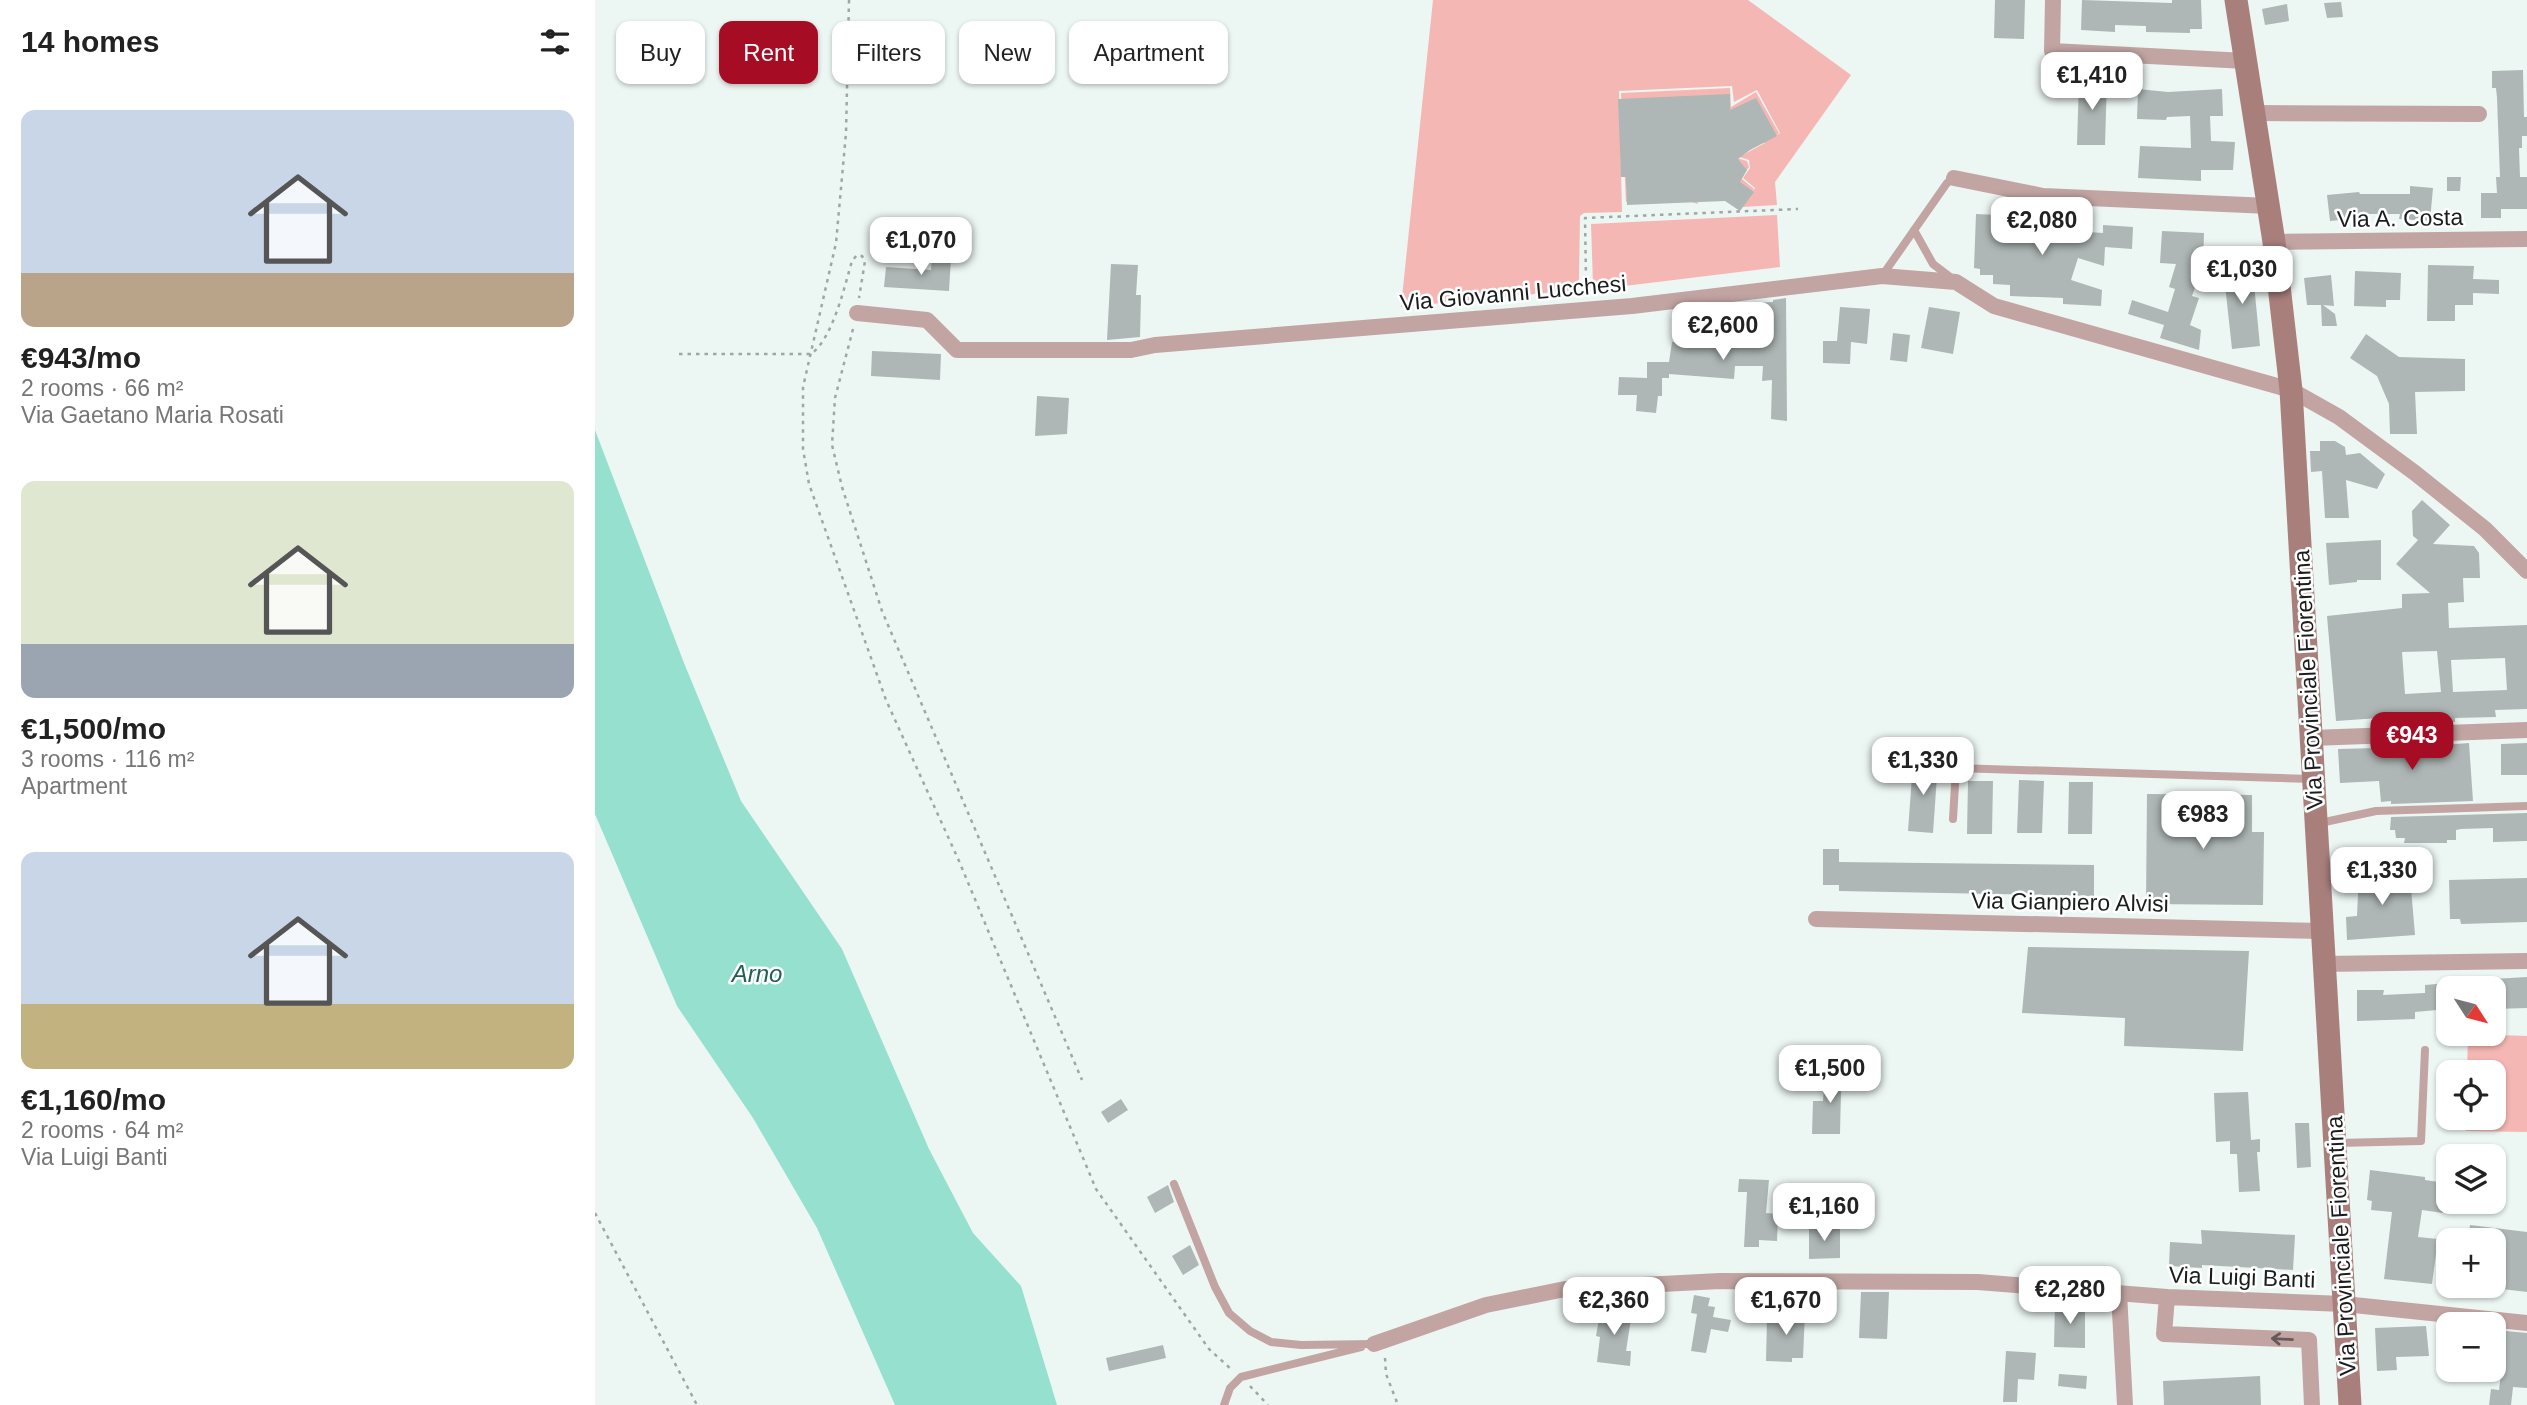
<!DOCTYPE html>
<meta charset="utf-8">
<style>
:root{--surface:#fff;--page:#f2f2f2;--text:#222;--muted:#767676;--accent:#a60d24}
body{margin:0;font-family:Helvetica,sans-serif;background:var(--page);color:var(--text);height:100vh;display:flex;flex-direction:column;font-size:26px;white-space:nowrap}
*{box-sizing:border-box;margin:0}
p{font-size:23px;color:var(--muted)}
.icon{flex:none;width:38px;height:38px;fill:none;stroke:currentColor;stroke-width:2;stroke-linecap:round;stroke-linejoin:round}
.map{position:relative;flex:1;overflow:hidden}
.side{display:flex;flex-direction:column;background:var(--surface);width:595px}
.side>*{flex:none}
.banner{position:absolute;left:21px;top:21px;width:665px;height:63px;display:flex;gap:14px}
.needle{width:46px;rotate:126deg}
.buttons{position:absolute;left:1841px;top:976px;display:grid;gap:14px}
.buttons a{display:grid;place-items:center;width:70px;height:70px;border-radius:14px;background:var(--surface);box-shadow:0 2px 5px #0004;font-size:35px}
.price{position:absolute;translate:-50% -60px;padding:0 16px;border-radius:14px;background:#fff;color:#222;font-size:23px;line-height:46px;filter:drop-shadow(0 2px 4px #0008)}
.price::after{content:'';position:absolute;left:50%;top:42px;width:21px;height:16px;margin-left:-10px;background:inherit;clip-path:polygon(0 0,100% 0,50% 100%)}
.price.active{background:var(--accent);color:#fff}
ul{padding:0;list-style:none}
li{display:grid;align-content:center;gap:14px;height:371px;padding:0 21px}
li span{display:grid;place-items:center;height:217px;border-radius:14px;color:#555}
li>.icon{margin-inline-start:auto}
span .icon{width:126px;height:126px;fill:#fffc;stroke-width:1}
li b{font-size:30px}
h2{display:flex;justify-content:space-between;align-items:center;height:84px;padding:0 21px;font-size:30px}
.tag{padding:0 24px;border-radius:14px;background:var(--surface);box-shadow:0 2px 5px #0004;font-size:24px;line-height:63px}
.tag.active{background:var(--accent);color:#fff}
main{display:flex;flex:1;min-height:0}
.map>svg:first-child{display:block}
</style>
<main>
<section class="side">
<h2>14 homes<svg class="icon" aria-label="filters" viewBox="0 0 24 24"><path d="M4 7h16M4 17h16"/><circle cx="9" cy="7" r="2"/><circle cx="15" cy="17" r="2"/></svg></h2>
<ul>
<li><span style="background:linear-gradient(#c9d6e8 75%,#b9a48a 0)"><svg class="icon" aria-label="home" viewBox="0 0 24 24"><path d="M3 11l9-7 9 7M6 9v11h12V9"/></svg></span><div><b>€943/mo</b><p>2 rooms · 66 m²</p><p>Via Gaetano Maria Rosati</p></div></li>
<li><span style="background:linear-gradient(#dfe7d0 75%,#9aa5b1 0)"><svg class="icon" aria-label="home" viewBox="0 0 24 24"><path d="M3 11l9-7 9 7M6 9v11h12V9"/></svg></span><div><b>€1,500/mo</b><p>3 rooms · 116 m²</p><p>Apartment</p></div></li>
<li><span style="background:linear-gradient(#c9d6e8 70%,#c2b280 0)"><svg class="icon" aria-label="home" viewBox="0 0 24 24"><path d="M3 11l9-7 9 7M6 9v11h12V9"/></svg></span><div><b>€1,160/mo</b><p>2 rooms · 64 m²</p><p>Via Luigi Banti</p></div></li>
</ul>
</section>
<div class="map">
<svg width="1932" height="1405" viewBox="0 0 1932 1405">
<rect width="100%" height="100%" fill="#ecf6f3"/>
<!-- green -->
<path fill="#f5b7b3" d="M838,0H1153L1256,75L1180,182L1182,205L1147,207L1160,188L1148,178L1155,168L1154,160L1144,157L1170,143H1162L1142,158L1152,161L1154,167L1146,178L1159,189L1146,206L1127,197L1102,199L1103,204C1090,199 1068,199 1056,204L1055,201L1031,202L1026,93L1135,88L1136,107L1161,92L1184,133L1179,137L1185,133L1162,90L1139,102L1137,86L1024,91L1027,212L989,213L985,216L984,279L980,290L806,307Z
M1182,215L1185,267L1005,289L998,284L996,224Z
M1873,1034L1932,1036V1132L1871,1131V1118H1899V1073H1872Z"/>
<!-- water -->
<path fill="#96e0d0" d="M0,430L89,663L146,801L247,949L334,1149L378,1233L426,1286L462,1405H300L222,1228L158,1118L82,1006L0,814Z"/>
<!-- building -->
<path fill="#aeb7b5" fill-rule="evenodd" d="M1400,0H1430L1429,39L1399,38Z
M1487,0L1577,3V0H1606L1607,29H1595V33L1551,32V26L1520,25V32L1486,30Z
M1746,2L1748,17L1732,18L1729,3Z
M1692,4L1694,21L1670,25L1667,9Z
M1928,70L1929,117H1932V136H1927V148H1924L1925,177H1932V209H1906V218H1886V193H1902L1901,177H1905L1902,98L1901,88H1897V71Z
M1484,79H1512L1510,145H1482Z
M1543,89L1573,92L1627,89L1628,116H1615L1616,141L1640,142L1638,170H1606V181L1543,178L1545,146L1596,148L1595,116L1572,117L1571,120L1542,119Z
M1135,94V110L1161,98L1182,136L1155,150L1143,159L1152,170L1145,182L1159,192L1145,211L1130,201L1032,205L1031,177H1026L1023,99Z
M1852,177H1866L1865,191H1852Z
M1815,186L1838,188L1835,221L1804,219L1805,214H1767V218L1735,221L1732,195L1764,192L1765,194H1815Z
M1381,214L1403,215V217L1449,219L1448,229L1508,233V225L1538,227L1537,249L1510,247L1509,266L1483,258L1476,280L1507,290L1506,306L1468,304V298L1415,296V285L1398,284V275H1385V269L1379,268Z
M1567,231L1609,233L1608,265L1597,296L1604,298L1595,325L1606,330L1604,350L1565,338L1569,325L1533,314L1537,300L1573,312L1580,289L1574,287L1581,264L1565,263Z
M337,257L356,258L354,291L289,287L291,267L336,270Z
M1657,263L1665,346L1637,349L1628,266Z
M516,264L543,265L541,295H546L545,337L512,340Z
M1833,265L1879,266L1878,279L1904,280V294L1878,293V305H1860V321H1832Z
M1760,271L1806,273L1805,300H1791V307L1759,306Z
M1736,275L1739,306L1728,305L1740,314L1742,326H1727L1726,305H1712L1709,278Z
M1191,298L1192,421L1176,419L1177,380L1167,381L1168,366H1140L1139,379L1074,374V378H1067V396H1063L1061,413L1041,411L1042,395H1023L1024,377L1052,378V362H1074L1077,342L1136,347V343H1162L1161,303L1178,302V300Z
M1245,307L1275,309L1272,344L1256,342L1255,364L1228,363V341H1242Z
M1334,307L1365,312L1358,354L1326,348Z
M1298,333L1315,335L1312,362L1295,360Z
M1771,334L1804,357L1870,359V391L1820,392L1822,434H1795L1794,404L1782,376L1755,358Z
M277,351L346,354L345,380L276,376Z
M442,396L474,398L472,434L440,436Z
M1725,441H1740L1750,447L1751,455L1765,453L1790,474L1782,489L1751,480L1754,518H1730L1727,471L1716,472L1715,451H1725Z
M1827,500L1855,525L1838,544L1879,546L1884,553L1885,578H1868L1869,602L1853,603L1854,628L1932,625V709L1900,710L1901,717L1860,718V722L1848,723V718L1784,723V718L1741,721L1732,616L1807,608V594L1835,593L1801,564L1823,540L1818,536L1817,511ZM1842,651L1846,692L1810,694L1807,652ZM1910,658L1912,690L1858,692L1856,660Z
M1786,540V580H1762V582L1734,585L1731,543Z
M1874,743L1878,801L1796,804V801L1786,802L1784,781L1745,783L1743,749L1821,747Z
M1932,743V775H1906V744Z
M1318,762H1343L1338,833L1313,831Z
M1424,780L1449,781L1447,833H1422Z
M1373,781H1398L1397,834H1372Z
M1474,782H1498L1497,834H1473Z
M1552,794L1657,795V832H1669L1668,905L1551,904Z
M1932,813V841L1898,842V828L1866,829L1861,830V840H1852V843H1809L1810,838H1801L1800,830H1795L1796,817Z
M1228,849H1244V862L1499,865V896L1244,891V885H1228Z
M1764,871L1791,872V876H1815L1820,935L1752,940L1751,917L1762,916Z
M1932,878V922L1866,924L1865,919H1855L1854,880Z
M1433,947L1654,951L1648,1051L1529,1046L1530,1018L1427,1013Z
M1932,977V1008L1900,1009L1898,979Z
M1853,983V1009L1820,1012V1019L1762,1021V990H1789L1788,995L1830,993V985Z
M1230,1072L1254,1074L1253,1091L1246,1090L1245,1134H1217L1218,1101H1228Z
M1653,1092L1656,1140L1665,1139V1152H1662L1665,1191L1644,1192L1642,1154H1635V1141L1621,1142L1619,1093Z
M526,1099L533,1110L513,1123L506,1112Z
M1700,1123H1714L1716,1167L1702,1168Z
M1775,1170L1830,1177V1180L1851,1183L1848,1213L1827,1210L1823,1237L1843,1239L1837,1284L1789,1279L1797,1212L1776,1210L1777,1201L1772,1200Z
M1144,1179L1174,1180L1171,1213L1183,1214L1182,1241L1164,1240V1247H1149L1152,1192H1143Z
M573,1185L579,1202L560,1213L552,1197Z
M1234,1195H1248V1217H1234Z
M1875,1225L1932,1232V1292L1899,1288V1241H1873Z
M1214,1228H1245V1258L1214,1259Z
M1606,1230L1700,1235L1698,1270L1607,1265V1268L1574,1266L1575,1242L1607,1244Z
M595,1245L604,1265L588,1275L577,1256Z
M1266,1292H1294L1292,1339L1264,1338Z
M1099,1295L1115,1298L1113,1306L1120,1307L1118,1317L1136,1320L1133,1332L1116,1329L1111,1353L1096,1351L1102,1314L1096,1313Z
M1460,1303L1490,1304V1348L1459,1347Z
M1006,1307L1037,1312L1031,1351H1036L1035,1366L1002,1362L1005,1337L1001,1336Z
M1188,1311L1210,1312L1208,1358H1197V1362L1171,1361L1172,1318L1188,1319Z
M1831,1326L1834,1356L1801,1357L1802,1370L1782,1371L1780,1328Z
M1911,1331L1932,1333V1388L1918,1387L1916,1405H1894L1896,1389L1904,1390Z
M568,1345L571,1358L514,1371L511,1358Z
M1411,1351L1441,1353L1439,1380L1423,1379L1422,1402H1408Z
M1464,1374L1492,1376L1491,1389L1463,1386Z
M1665,1376L1666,1405H1569L1568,1381Z"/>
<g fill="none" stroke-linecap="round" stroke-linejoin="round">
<!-- path -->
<path stroke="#9fa7a5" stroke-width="2.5" stroke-dasharray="3.5 5" stroke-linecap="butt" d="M254,0L251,133L241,243L208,387V449L214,484L291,700L364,861L501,1189L614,1349L637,1370
M991,279L990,218L1203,209
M258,329L240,398L237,445L247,487L287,611L487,1080
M84,354H216C238,338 249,288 257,261L262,255L267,256L270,261L264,298
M0,1213L102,1405
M790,1358L791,1374L803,1405
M655,1386L673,1405"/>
<!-- service -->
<path stroke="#c2a5a3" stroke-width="8" d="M1319,230L1338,264L1359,280
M1287,276L1352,183L1359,178
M1358,819L1361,768L1716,779
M1725,823L1781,811L1932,806
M1743,1143L1826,1141L1830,1050
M579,1184L620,1287L634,1313L655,1331L676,1342L706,1345L779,1344
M629,1405L635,1388L646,1377L766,1347"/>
<!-- minor -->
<path stroke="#c2a5a3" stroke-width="16" d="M1458,0L1457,51L1651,61
M1660,113L1884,114
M1359,178L1448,196L1674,206
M1679,242L1932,239
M262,313L332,320L362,350H536L560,345L1037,306L1287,276L1361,282L1399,306L1696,390L1744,417L1820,473L1890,529L1932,571
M1717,738L1932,730
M1221,919L1727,931
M1729,964L1932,961
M1524,1293L1530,1405
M1572,1297L1569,1334L1714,1340L1717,1405
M779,1344L891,1305L970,1289L1125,1281L1383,1282L1572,1297L1749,1304L1932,1323"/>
<!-- secondary -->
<path stroke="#a97f7c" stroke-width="23" d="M1641,0L1679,242L1696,390L1755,1405"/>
</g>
<!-- one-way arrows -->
<defs><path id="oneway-shaft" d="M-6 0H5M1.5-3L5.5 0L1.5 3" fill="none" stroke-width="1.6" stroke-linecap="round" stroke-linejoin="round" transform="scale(1.75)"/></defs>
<use stroke="#665a59" href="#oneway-shaft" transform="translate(1687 1339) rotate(-177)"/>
<g text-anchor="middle" stroke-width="5" stroke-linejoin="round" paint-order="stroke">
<!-- street labels -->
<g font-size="23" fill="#1a1d1d" stroke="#fff">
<text transform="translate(1805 218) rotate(-1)" y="8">Via A. Costa</text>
<text transform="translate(918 293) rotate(-5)" y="8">Via Giovanni Lucchesi</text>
<text transform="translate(1713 680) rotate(-93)" y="8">Via Provinciale Fiorentina</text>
<text transform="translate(1475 902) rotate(1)" y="8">Via Gianpiero Alvisi</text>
<text transform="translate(1746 1246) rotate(-93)" y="8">Via Provinciale Fiorentina</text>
<text transform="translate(1647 1277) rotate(2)" y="8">Via Luigi Banti</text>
</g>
<!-- water labels -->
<g font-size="24" font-style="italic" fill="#235f54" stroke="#fff">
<text x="162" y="982">Arno</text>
</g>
</g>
</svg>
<div class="buttons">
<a><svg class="needle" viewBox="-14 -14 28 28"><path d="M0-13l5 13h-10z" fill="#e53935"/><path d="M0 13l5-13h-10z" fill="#767676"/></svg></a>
<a><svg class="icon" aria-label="locate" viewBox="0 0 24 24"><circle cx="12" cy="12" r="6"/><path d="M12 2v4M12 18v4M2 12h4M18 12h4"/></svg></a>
<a><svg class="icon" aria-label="layers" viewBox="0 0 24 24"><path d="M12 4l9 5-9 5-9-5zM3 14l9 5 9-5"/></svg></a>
<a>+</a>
<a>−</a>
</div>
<b class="price" style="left:1497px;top:112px">€1,410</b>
<b class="price" style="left:1447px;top:257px">€2,080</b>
<b class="price" style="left:326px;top:277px">€1,070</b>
<b class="price" style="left:1647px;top:306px">€1,030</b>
<b class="price" style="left:1128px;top:362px">€2,600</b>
<b class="price active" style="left:1817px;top:772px">€943</b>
<b class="price" style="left:1328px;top:797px">€1,330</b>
<b class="price" style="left:1608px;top:851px">€983</b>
<b class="price" style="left:1787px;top:907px">€1,330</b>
<b class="price" style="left:1235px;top:1105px">€1,500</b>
<b class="price" style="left:1229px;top:1243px">€1,160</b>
<b class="price" style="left:1475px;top:1326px">€2,280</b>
<b class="price" style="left:1019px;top:1337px">€2,360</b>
<b class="price" style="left:1191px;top:1337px">€1,670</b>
<div class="banner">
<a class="tag">Buy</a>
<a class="tag active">Rent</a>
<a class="tag">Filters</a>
<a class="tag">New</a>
<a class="tag">Apartment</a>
</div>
</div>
</main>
